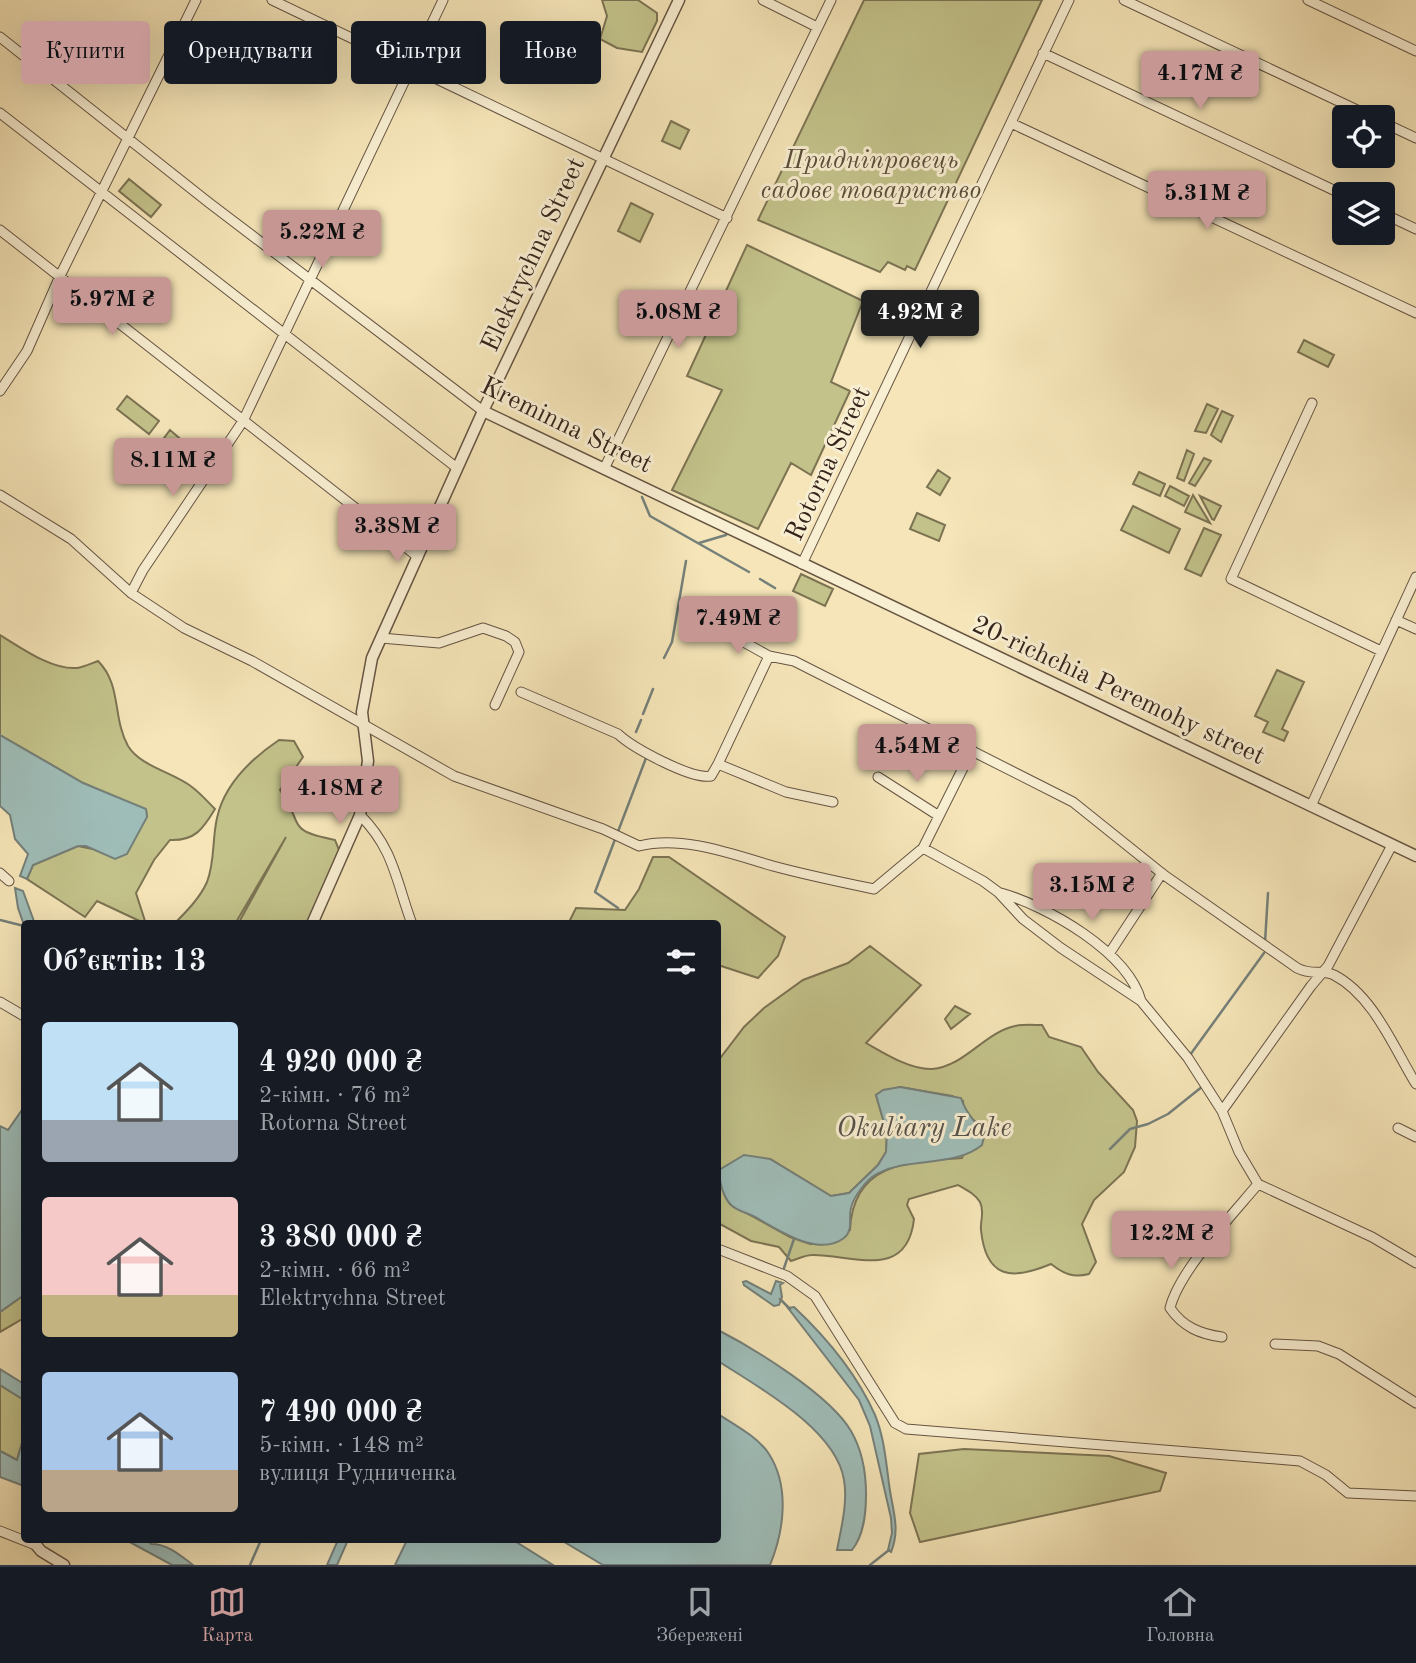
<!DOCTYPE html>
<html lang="uk">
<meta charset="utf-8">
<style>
:root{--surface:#171b24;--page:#20242c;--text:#f1f3f6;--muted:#9ea1a6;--line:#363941;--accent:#c59692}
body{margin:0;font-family:"Old Standard TT",serif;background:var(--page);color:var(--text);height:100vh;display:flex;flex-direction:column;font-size:26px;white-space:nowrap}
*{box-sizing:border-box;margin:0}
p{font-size:23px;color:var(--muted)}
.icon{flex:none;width:38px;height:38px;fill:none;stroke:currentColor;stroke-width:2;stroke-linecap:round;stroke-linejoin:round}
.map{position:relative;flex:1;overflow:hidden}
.panel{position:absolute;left:21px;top:920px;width:700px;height:623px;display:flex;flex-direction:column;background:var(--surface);border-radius:7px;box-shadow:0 7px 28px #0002}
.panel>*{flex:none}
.banner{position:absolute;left:21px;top:21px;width:700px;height:63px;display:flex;gap:14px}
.fabs{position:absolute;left:1332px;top:105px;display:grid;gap:14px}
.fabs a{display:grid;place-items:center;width:63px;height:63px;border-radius:7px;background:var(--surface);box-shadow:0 7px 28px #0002;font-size:35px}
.price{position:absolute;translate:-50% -60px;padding:0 16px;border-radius:7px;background:var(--accent);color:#111;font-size:23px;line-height:46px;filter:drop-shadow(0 2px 4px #0008)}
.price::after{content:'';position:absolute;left:50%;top:42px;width:21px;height:16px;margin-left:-10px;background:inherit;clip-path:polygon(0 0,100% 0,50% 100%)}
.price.selected{background:#222;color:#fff}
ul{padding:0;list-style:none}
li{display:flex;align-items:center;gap:21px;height:175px;padding:0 21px}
li span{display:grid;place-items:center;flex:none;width:196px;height:140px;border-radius:7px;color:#555}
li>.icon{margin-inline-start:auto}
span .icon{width:84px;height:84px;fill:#fffc;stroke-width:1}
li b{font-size:30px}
h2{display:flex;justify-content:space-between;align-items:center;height:84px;padding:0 21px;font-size:30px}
.pill{padding:0 24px;border-radius:7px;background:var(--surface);box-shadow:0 7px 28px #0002;font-size:24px;line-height:63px}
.pill.selected{background:var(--accent);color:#111}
.menu{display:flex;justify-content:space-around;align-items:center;height:98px;border-top:2px solid var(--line);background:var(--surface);font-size:19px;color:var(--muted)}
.menu a{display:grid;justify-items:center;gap:4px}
.menu .selected{color:var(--accent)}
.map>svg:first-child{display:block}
</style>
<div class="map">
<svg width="1416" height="1565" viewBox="0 0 1416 1565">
<rect width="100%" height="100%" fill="#f5e5b8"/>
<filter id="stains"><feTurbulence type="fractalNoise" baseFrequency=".00286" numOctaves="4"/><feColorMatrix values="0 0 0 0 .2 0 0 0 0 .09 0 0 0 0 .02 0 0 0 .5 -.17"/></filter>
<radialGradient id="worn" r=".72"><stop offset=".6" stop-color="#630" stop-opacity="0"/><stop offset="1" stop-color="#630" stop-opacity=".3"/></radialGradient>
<!-- green -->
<path fill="#c3c28a" stroke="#7c7353" stroke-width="2" fill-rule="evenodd" d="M602,0H638L657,13V21L642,52L617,48L600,39L607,16Z
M864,0H1042L915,270L907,266L905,270L888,262L880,272L758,220Z
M671,121L689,130L680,149L662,141Z
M129,179L161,205L151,217L119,191Z
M631,203L653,214L640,242L618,231Z
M747,245L863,301L831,382L850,391L811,475L791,463L758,529L672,490L722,390L687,376Z
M1304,340L1334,355L1328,367L1298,352Z
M127,396L159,421L149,434L117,409Z
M1207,404L1218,409L1206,433L1195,431Z
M1222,411L1233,416L1221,442L1211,435Z
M170,430L184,442L175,453L161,442Z
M1187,450L1194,454L1184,481L1177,478Z
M1204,458L1211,461L1195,486L1189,483Z
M938,470L950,478L940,495L927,487Z
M1139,472L1165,484L1160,496L1133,484Z
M1170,486L1189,496L1184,506L1165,496Z
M1193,495L1210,523L1185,512Z
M1200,496L1221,506L1214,520L1212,519Z
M1133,506L1180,529L1169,553L1121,530Z
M917,513L945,525L939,541L910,529Z
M1204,528L1221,535L1201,576L1185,569Z
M801,574L833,589L825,606L793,591Z
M0,635C20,647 51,670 77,668C84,667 92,663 98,661C122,685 112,717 128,746C141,767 173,772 192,787C200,793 208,802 215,809C203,829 195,841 170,840L154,860L136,893L146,924L97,901L85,917L27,879L33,865L78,846L97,850L147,817L146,810L83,783L0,735Z
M1277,670L1304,682L1282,729L1288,732L1284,741L1263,732L1268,722L1255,716Z
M279,740L294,741L303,757L280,790C305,826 285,830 335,840L341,855L307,924H238L286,837L235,924H174C186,912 200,898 207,882C215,862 212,840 217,818C224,785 251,759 279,740Z
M653,857H669L785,937L778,956L758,978L718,965V924H568L576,908L625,910L639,889Z
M870,946L921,985L866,1043C884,1053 910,1070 932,1069C964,1067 985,1032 1015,1026C1023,1024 1034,1025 1042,1025L1049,1037L1081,1047L1098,1072L1133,1110L1137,1121L1135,1147L1124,1172L1094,1200L1082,1224L1096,1262L1089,1274C1073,1278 1064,1274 1051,1264C1013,1280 986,1280 981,1230C980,1220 985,1212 980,1202C975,1194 967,1190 958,1185L909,1199L907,1205L914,1219C907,1282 851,1254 812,1255C805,1255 798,1259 791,1261L779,1247L751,1241L718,1223V1061L744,1027L764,1008L803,980L848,963ZM900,1087L952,1096L963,1101L964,1112L976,1122L962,1158C908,1161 853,1163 850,1230L834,1242L810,1244L790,1237L730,1204L720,1182L770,1159L831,1196L849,1193L878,1165L886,1152L887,1133L876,1095Z
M955,1006L970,1014L951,1029L945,1019Z
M24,1295V1318L0,1332V1312Z
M0,1385L24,1400V1436L17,1460L0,1451Z
M964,1449L1109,1456L1166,1473L1160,1491L920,1542L910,1513L919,1454Z"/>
<!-- water -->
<path fill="#9fbdb8" stroke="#75807a" stroke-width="2" d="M0,735L83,783L146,809L147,817L127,854L115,859L86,846H78L33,865L27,879L20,876L28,854L15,839L10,815L0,806Z
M15,888L23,891L35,924L24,925L18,908Z
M900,1087L961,1098C966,1115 976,1120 984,1137L982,1145C954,1168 911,1156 877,1174C866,1180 854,1196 851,1208C848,1218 854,1230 844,1238C818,1258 777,1229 755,1217C748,1213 737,1211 731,1205C723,1197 719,1181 719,1170L744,1155L770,1159L831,1196L849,1193L878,1165L886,1152L887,1133L876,1095L883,1090Z
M24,1107V1295L0,1312V1126L8,1130Z
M746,1281L771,1294L776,1281L783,1283L780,1285L782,1297L779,1305L774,1306L744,1285L743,1282Z
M794,1307C827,1338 857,1374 875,1415C884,1437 886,1461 889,1484C892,1509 901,1528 891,1552L888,1550L892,1533L891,1518L870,1426L859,1400L788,1308Z
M718,1330C755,1349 830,1395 851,1431C862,1450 866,1473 866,1494C866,1514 864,1535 852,1550H837C841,1529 848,1502 844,1480C836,1429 758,1387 718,1361Z
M0,1369L24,1384V1400L0,1385Z
M718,1414C735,1425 758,1437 769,1454C790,1487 784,1531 770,1565H603L561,1540H718Z
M24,1436V1486L0,1477V1451L17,1460Z
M126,1540H147L151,1544C168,1544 180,1555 193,1565H172Z
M338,1540H348L337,1565H327Z
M407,1540H513L553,1565H395Z"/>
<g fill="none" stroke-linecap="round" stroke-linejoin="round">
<!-- stream -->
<path stroke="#75807a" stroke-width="2.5" d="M642,497L650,516L749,572
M699,543L726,535
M760,579L775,588
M664,658L672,642L686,561
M643,714L653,689
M636,732L641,720
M618,908L595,892L646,758
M0,920L24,926
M1265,942L1268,893
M1190,1055L1264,953
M1110,1149L1130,1129L1148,1124L1168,1114L1203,1086
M784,1268L794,1239
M780,1299L790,1309
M250,1565L261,1540
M870,1565L889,1550"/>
<defs>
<path id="minor" d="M272,0L727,218
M763,0L817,27
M1124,0L1372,117
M1308,0L1416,51
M0,37L208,202L483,411
M1043,53L1344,195
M0,113L457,468
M1382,122L1416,138
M1011,123L1416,313
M1382,213L1416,229
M0,230L418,557
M0,391L27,351L60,276L196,0
M1312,403L1231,579L1381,651
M604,469L831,0
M0,495L71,539L131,593L184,628L252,661L454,776L603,829L639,846C682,835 732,854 773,866C806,875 840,882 874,889L923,848L983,881L998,892L1023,919L1061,948L1141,1001L1188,1058L1222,1111L1239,1152L1258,1184L1372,1237L1416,1263
M802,564L1069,0
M131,593L143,570L243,421L443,0
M1396,620L1416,629
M722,630L769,656
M381,638L439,643L483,628L506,636L515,642L519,652L495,705
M521,692L618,734C633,748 692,780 711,776L718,764L786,792L833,802
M718,764L769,656L794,661L1073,802L1164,875L1297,968C1312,976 1321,969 1334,975C1373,995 1394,1048 1416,1084
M878,777L939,816
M1311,806L1416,577
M360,815C394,849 396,881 412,924
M923,848L972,750
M0,873L9,881
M1001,893C1047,906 1128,952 1141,1001
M1109,954L1162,873
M0,1002L24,1016
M1222,1111L1311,986L1328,966L1392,845
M1398,1128L1416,1137
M718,1249L787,1276L815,1296L895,1423L906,1429L1300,1461L1326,1475L1348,1493L1416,1496
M1222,1337C1200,1334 1183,1327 1170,1308C1179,1271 1233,1214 1258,1184
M1275,1344L1318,1346L1339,1354L1416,1403
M0,1531L33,1544"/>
<path id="tertiary" d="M483,411L1416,856
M312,924L360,815L368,761L362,712L372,658L483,411L679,0
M32,1540L41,1551L64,1565"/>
</defs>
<!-- minor casing -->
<use href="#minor" stroke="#665443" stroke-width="11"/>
<!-- tertiary casing -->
<use href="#tertiary" stroke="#665443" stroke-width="13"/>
<!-- minor -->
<use href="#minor" stroke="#f8eed1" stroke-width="9"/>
<!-- tertiary -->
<use href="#tertiary" stroke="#f8eed1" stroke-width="10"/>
</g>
<g text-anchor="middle" stroke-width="6" stroke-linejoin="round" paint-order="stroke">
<!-- park labels -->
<g font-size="26" font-style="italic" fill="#594c38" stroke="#f8eed1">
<text x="871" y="168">Придніпровець<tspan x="871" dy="30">садове товариство</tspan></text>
</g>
<!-- street labels -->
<g font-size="26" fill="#36241c" stroke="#f8eed1">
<text transform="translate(532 254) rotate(-65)" y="9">Elektrychna Street</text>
<text transform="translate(567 424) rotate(26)" y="9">Kreminna Street</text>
<text transform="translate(827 463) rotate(-65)" y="9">Rotorna Street</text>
<text transform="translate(1119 689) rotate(25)" y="9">20-richchia Peremohy street</text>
</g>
<!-- water labels -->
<g font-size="28" font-style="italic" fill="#56524b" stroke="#f8eed1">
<text x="924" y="1136">Okuliary Lake</text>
</g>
</g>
<rect width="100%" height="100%" filter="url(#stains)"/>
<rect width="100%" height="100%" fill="url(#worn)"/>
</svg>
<div class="fabs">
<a><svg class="icon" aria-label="locate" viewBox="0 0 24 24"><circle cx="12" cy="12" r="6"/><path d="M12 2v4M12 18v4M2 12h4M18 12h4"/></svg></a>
<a><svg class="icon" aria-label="layers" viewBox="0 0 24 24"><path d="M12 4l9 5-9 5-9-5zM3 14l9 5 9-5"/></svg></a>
</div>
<b class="price" style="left:1200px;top:111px">4.17M ₴</b>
<b class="price" style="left:1207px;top:231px">5.31M ₴</b>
<b class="price" style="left:322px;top:270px">5.22M ₴</b>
<b class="price" style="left:112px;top:337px">5.97M ₴</b>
<b class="price" style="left:678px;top:350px">5.08M ₴</b>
<b class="price selected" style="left:920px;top:350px">4.92M ₴</b>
<b class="price" style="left:173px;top:498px">8.11M ₴</b>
<b class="price" style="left:397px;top:564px">3.38M ₴</b>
<b class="price" style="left:738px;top:656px">7.49M ₴</b>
<b class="price" style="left:917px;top:784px">4.54M ₴</b>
<b class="price" style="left:340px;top:826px">4.18M ₴</b>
<b class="price" style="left:1092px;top:923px">3.15M ₴</b>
<b class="price" style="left:1171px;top:1271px">12.2M ₴</b>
<div class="banner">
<a class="pill selected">Купити</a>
<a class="pill">Орендувати</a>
<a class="pill">Фільтри</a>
<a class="pill">Нове</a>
</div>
<section class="panel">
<h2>Об’єктів: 13<svg class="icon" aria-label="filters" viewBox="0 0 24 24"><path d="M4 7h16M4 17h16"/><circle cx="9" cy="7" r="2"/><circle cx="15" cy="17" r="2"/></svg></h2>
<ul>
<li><span style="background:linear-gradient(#bfe0f5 70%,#9aa5b1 0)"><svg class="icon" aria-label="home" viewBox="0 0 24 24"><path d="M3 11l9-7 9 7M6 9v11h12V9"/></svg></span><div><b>4 920 000 ₴</b><p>2-кімн. · 76 m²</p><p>Rotorna Street</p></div></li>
<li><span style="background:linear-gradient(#f6c9c9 70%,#c2b280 0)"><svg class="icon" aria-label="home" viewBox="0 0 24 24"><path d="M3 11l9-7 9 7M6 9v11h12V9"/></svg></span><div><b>3 380 000 ₴</b><p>2-кімн. · 66 m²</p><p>Elektrychna Street</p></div></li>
<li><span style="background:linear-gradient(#a9c7e8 70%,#b9a48a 0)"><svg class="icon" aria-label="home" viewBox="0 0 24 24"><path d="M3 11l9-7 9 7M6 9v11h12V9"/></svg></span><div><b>7 490 000 ₴</b><p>5-кімн. · 148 m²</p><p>вулиця Рудниченка</p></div></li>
</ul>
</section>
</div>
<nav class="menu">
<a class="selected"><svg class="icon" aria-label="map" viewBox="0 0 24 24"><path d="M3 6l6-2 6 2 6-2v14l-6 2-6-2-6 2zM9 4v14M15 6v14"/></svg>Карта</a>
<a><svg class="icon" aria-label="saved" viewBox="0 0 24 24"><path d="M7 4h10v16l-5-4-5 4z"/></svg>Збережені</a>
<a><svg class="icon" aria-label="home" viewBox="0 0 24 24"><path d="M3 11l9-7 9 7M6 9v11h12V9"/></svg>Головна</a>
</nav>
